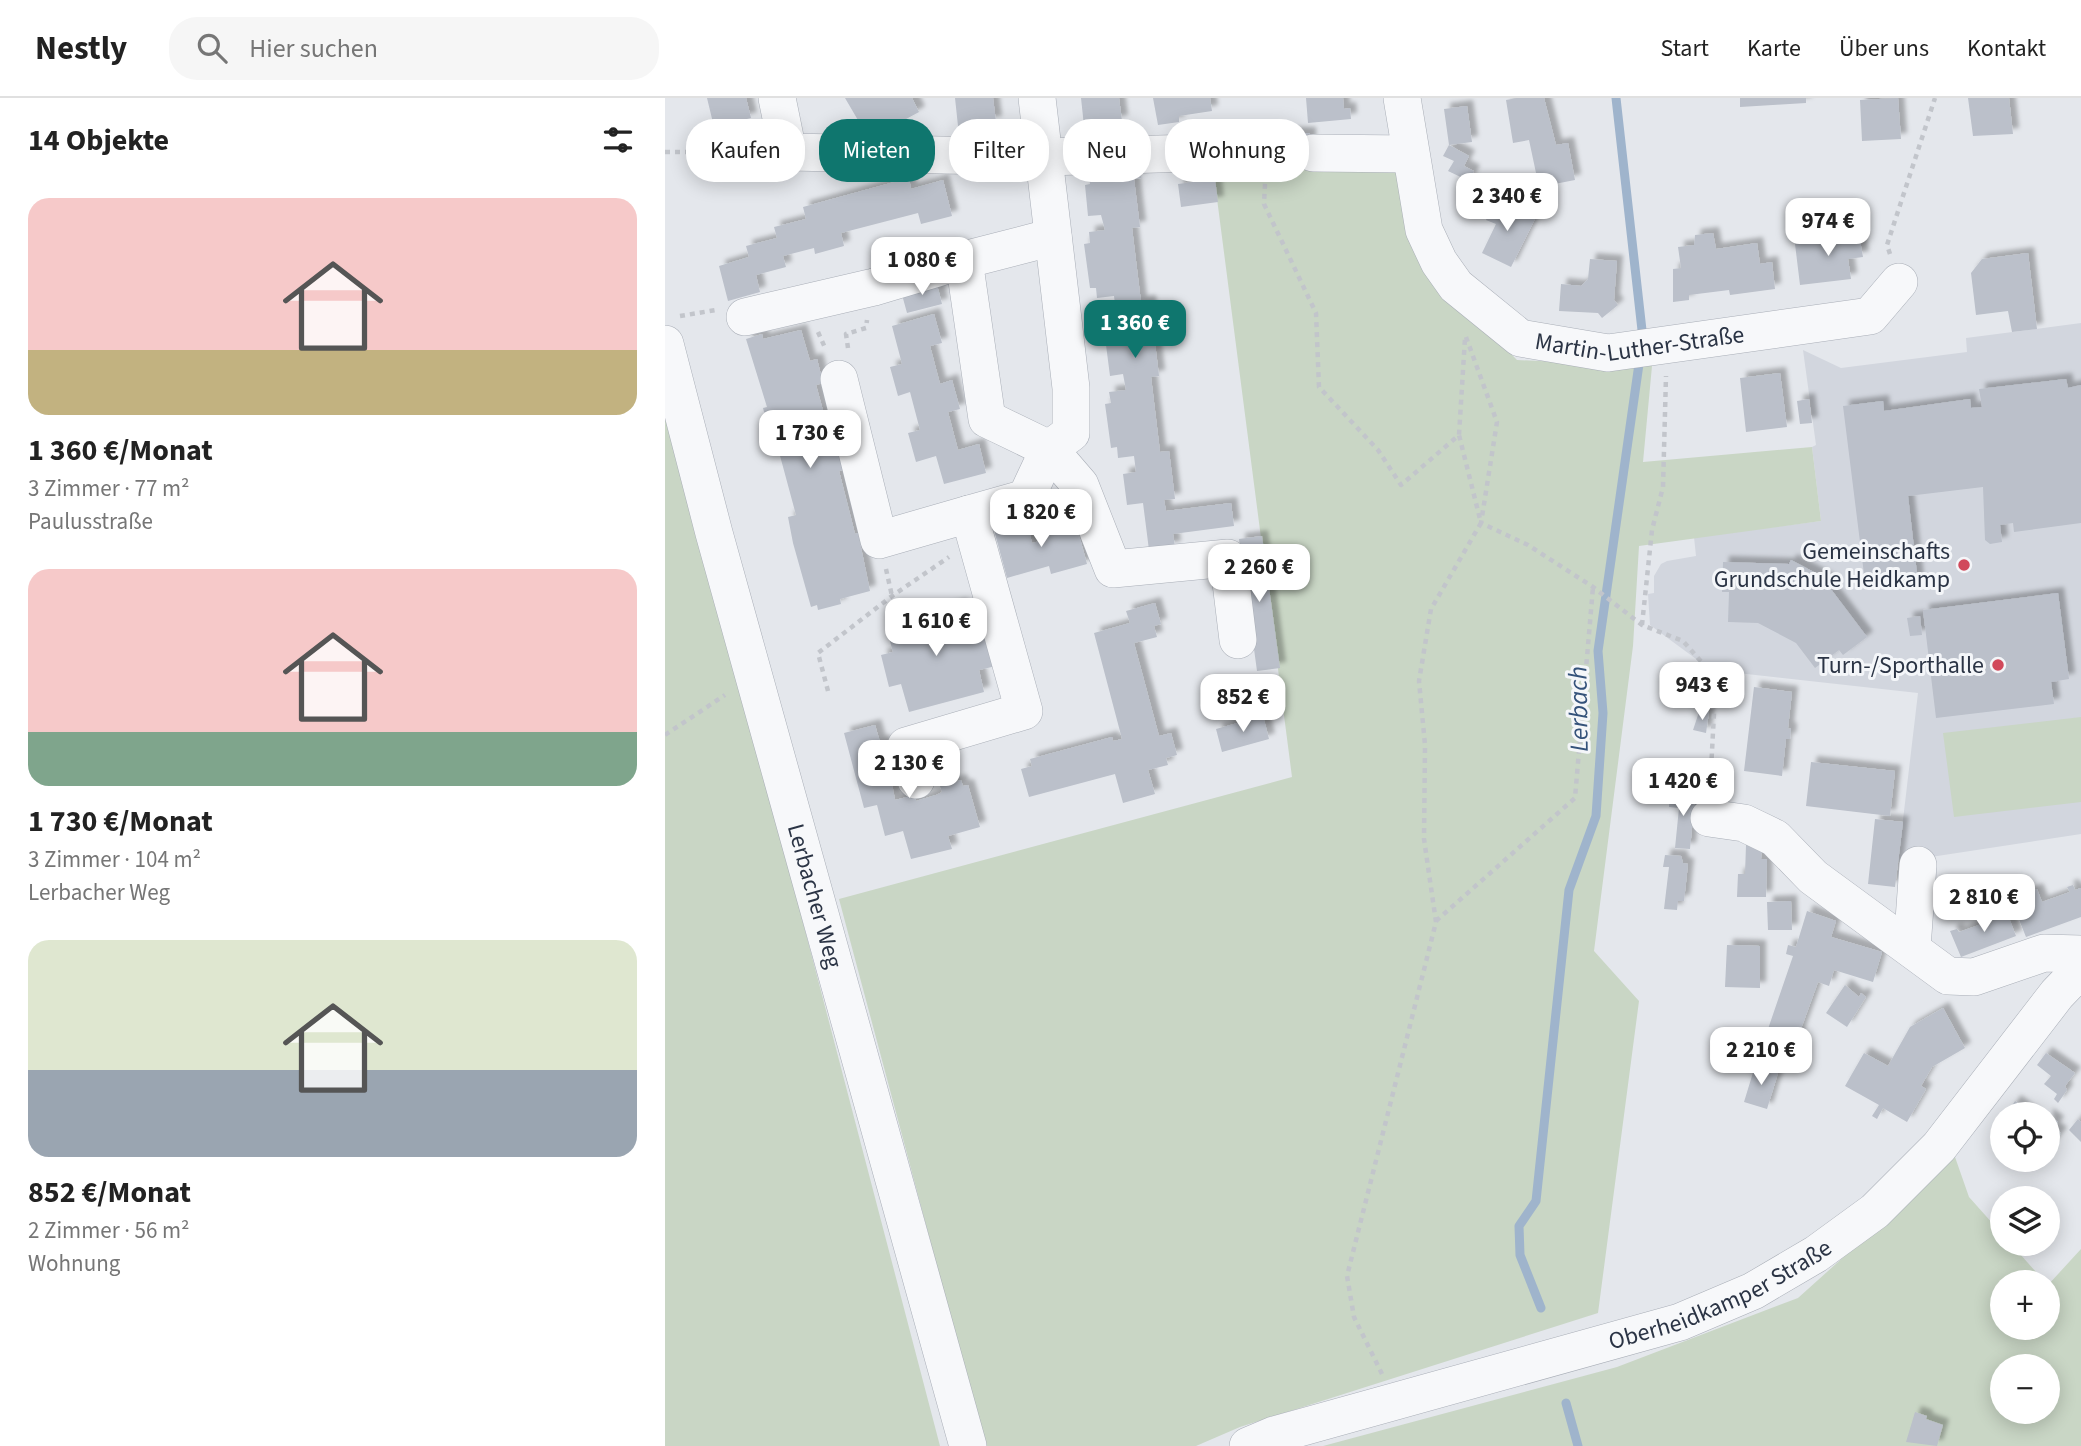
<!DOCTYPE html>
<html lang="de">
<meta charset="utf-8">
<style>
:root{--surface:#fff;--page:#f6f6f6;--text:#222;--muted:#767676;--line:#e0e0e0;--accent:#0f766e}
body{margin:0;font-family:"Source Sans 3",sans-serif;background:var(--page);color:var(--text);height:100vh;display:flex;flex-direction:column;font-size:26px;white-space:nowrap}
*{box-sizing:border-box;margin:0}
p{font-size:23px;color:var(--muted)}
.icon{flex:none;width:38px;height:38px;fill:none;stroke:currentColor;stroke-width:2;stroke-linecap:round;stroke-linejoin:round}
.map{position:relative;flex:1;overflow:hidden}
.details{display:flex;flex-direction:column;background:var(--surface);width:665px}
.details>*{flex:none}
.top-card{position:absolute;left:21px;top:21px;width:665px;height:63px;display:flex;gap:14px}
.controls{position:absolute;left:1325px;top:1004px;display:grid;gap:14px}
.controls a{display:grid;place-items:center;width:70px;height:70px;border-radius:50%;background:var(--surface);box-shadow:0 4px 18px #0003;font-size:35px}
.price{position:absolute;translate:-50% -60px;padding:0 16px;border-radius:14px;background:#fff;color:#222;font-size:23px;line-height:46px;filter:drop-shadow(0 2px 4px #0008)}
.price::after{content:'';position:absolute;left:50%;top:42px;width:21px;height:16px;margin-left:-10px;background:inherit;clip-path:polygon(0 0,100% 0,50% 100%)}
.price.current{background:var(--accent);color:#fff}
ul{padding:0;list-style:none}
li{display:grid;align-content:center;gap:14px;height:371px;padding:0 28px}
li span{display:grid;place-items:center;height:217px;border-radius:21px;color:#555}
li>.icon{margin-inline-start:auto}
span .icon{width:126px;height:126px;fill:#fffc;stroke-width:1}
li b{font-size:30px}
h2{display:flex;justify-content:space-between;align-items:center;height:84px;padding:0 28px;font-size:30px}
.pill{padding:0 24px;border-radius:28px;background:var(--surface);box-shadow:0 4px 18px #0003;font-size:24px;line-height:63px}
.pill.current{background:var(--accent);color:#fff}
header{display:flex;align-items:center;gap:42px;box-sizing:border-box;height:98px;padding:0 35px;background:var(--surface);border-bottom:2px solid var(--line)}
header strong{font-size:33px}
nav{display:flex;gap:38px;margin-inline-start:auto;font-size:24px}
.search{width:490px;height:63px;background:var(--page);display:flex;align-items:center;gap:18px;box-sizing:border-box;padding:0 24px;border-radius:28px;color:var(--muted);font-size:26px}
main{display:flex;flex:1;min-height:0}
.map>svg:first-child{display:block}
</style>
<header>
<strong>Nestly</strong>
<div class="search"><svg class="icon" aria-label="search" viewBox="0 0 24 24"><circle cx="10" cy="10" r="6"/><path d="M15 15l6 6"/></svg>Hier suchen</div>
<nav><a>Start</a><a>Karte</a><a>Über uns</a><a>Kontakt</a></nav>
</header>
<main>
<section class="details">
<h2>14 Objekte<svg class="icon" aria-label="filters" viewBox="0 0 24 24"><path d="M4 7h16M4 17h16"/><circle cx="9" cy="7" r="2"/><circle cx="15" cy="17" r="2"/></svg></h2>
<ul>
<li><span style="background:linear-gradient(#f6c9c9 70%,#c2b280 0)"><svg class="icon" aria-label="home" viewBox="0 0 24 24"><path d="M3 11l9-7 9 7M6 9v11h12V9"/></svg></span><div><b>1 360 €/Monat</b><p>3 Zimmer · 77 m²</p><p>Paulusstraße</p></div></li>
<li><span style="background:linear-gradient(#f6c9c9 75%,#7fa58c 0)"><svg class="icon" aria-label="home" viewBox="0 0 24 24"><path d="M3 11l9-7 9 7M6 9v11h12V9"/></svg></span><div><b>1 730 €/Monat</b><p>3 Zimmer · 104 m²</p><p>Lerbacher Weg</p></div></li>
<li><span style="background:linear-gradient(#dfe7d0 60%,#9aa5b1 0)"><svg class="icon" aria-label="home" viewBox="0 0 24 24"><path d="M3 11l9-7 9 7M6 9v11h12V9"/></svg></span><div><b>852 €/Monat</b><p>2 Zimmer · 56 m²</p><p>Wohnung</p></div></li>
</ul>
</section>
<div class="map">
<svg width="1416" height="1348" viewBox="0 0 1416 1348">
<defs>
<filter id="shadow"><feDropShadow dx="6" dy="-6" stdDeviation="2" flood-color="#0004"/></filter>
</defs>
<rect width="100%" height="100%" fill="#e4e7ec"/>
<!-- built -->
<path fill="#d2d6de" d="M1416,225V736L1233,764L1253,595L1046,572L985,527L983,496L989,495V478L996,466L1002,463L1031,458L1029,439L1156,423L1147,349L1151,347L1138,252L1176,270L1302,254L1301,240Z"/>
<!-- green -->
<path fill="#c9d6c5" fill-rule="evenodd" d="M547,62L731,68L761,170L852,262L987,268L978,364L1147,349L1156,423L974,448L968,548L929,853L974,903L933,1215L575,1329L531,1348H320L174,801L627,679Z
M0,297L275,1348H0Z
M1416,619V704L1289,719L1278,635Z
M1290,1059L1304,1099L1337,1136V1146H1346L1381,1185H1337V1230H1382L1383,1187L1416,1151V1348H658L952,1269L1133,1200ZM1337,1269H1382V1314H1337Z"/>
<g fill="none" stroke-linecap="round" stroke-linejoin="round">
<!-- stream -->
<path stroke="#9fb4cc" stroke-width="9" d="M951,0L978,241
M876,1210L855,1157L854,1128L871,1103L904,792L931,718L938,615L933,553L975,259
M901,1305L913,1348"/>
</g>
<!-- building -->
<path fill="#bbc0ca" filter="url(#shadow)" d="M42,0H81L86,20L49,29Z
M180,0H247L254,14L204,41Z
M290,0H328L331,24L293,28Z
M416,0H454L457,23L419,28Z
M488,0H545L547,13L514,18V24L493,27Z
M641,0H678L679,11L685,10L686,21L643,25Z
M852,0H879L891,47L903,45L910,82L874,89L864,42L848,45L841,2Z
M1075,0H1141V5L1075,9Z
M1233,0L1236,41L1197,43L1195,2Z
M1303,0H1344L1348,36L1308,38Z
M802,8L807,44L784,47L779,11Z
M618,35H645V50H618Z
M784,47L804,58L799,68L809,73L804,83L783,73L789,63L778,58Z
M474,66L476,80L469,81L475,129L467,130L476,204L485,203L494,278L486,279L495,354L504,353L510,401L499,402L501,413L566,405L569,428L508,436L510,449L484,452L478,405L462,407L458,376L471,374L469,358L453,360L452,349L446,350L440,306L446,305L444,294L461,292L458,276L445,278L437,216L451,214L449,198L432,200L431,190H425L419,146L425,145L424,134L440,132L436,117L423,118L420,87L425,86L423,70Z
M244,80L246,91L278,82L287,118L256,126L253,115L176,135L179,148L150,156L149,150L118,158L121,169L91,177L95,194L63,203L54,168L84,159L81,148L112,140L109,129L141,121L138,109Z
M550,81L553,104L516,109L513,86Z
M831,102L870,121L846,169L817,155L831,126L821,122Z
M1192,127L1198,159L1183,161L1186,181L1135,187L1130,146L1180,139L1178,129Z
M1048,135L1051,151L1092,145L1095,166L1107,164L1110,191L1065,197L1064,192L1024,197V202L1008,204V171L1016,170L1013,149L1029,147L1030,137Z
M1363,155L1372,231L1347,234L1343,213L1311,217L1306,175L1317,161Z
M925,161L952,163L949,202L953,207L937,220L933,215L894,213L896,186L916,188L923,181Z
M271,183L277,206L242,215L236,193Z
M269,216L277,245L265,248L275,286L287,282L295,311L283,314L293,352L314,346L321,375L279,386L271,358L251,364L243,335L255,332L245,294L233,298L225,269L237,266L227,228Z
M136,232L145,263L152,261L158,285L151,287L168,349L175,347L181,371L174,373L190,436L193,435L205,493L175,501L176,506L153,512L152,507L146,509L128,445L123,419L131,417L114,354L110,356L98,310L102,309L81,241L97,236L98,241Z
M1115,275L1122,329L1081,334L1075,280Z
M1401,281L1403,290L1416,287V425L1349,434L1348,425L1335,427L1337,444L1325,446L1320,442L1318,389L1243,398L1253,484L1201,492L1178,308L1218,303L1219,313L1305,301L1306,310L1317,309L1314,291Z
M1144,301L1147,325L1135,326L1132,303Z
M409,419L422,466L386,476L384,468L342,480L329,432L351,426L352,432L363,429L367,445L383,441L380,427Z
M597,438L615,570L592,573L574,441Z
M1126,462L1164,482L1162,486L1202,539L1178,557L1174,552L1150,570L1131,545L1093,525L1063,524L1064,494H1057L1058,464L1124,466Z
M1393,495L1404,581L1386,584L1389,606L1271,620L1258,512Z
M490,505L496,526L489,528L492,539L469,545L494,638L506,635L512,657L501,660L503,667L483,672L490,696L458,705L450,676L364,699L356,671L367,668L365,661L447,639L448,643L457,641L429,535L465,525L461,513Z
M296,506L305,541L320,537L331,568L314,572L319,594L244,614L236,586L224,589L216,557L228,554L220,526Z
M1255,518L1257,537L1245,538L1242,520Z
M1089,589L1127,594L1123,630L1126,631L1125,641H1121L1117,678L1079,673Z
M1035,611L1044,614L1041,635L1028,632Z
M598,618L604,641L557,654L551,631Z
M210,627L215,644L219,642L230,702L250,697L251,703L271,697L277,694L275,688L296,682L298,688L303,687L315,729L283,738L287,751L246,761L238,733L220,738L212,707L199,710L179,635Z
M1146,664L1230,673L1225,718L1141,708Z
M1005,691L1016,692L1015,697L1030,699L1025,751L1010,750L1014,710L1004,709Z
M1210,721L1238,724L1230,789L1203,786Z
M1081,747H1097L1096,761H1102L1101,799H1072L1073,776H1080Z
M1000,757L1016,758L1018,765L1023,766L1019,803H1013L1012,812L999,811L1004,769H998Z
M1408,787L1410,792L1416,790V819L1361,839L1351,814L1363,809L1358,797L1372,791L1377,804L1405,794L1402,789Z
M1126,803L1127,832H1103L1102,804Z
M1340,810L1351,838L1296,859L1285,833L1292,831L1294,834L1328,822L1326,816Z
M1142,813L1171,823L1166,839L1217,854L1208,884L1169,872L1164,888L1153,884L1132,942L1103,931L1128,858L1121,856L1123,847L1131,849Z
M1062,847L1095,848V890L1060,889Z
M1180,887L1194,899L1196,895L1201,899L1182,929L1161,915Z
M1278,910L1300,950L1267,969L1256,988L1261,991L1242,1024L1218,1010L1212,1021L1207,1018L1214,1007L1180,988L1199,955L1223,968L1245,929Z
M1381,955L1410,975L1400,988L1402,992L1393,1005L1389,1001L1392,996L1379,986L1386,978L1372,967Z
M1090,968L1113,975L1102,1011L1079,1004Z
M1350,1003L1361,1011L1371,1017H1341Z
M1382,1016L1393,1024L1389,1030L1396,1035L1382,1053Z
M1413,1021L1416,1024V1044L1404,1032Z
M1250,1314L1262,1318L1261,1321L1278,1327L1272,1348L1241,1344Z"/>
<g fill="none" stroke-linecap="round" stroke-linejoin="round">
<defs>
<g id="minor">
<path d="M112,0L123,54L379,59L569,54"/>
<path id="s1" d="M737,0L759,132L774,164L791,188L855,240L943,255L1205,218L1234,184"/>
<path d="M648,55L744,56"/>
<path d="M299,162L388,139"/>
<path d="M80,219L209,189L299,162L322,321L384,351L415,387L448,471L563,460L573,542"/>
<path id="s2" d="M0,246L49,435L303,1348"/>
<path d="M174,281L214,442L304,416"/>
<path d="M251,682L241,648L359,613L304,416L361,400L384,351L406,335V290L372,0"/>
<path d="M1044,720L1079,725L1110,740L1148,779L1283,878L1309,879L1379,855L1416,856"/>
<path d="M1247,850L1253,767"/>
<path id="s3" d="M583,1348L609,1337L1015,1224L1088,1193L1151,1156L1210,1113L1274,1049L1392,896L1416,871"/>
</g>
</defs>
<!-- minor casing -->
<use href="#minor" stroke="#a9aeb7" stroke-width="38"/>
<!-- path -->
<path stroke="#c2c5cb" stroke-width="4.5" stroke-dasharray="5 5" stroke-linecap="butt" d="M0,54H90
M599,54L619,55
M601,66L599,106L651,215L654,289L713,352L736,387L794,337L800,240
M1225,156L1222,147L1270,0
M15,218L51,212
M153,234L161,252
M801,239L832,324L816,425L863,447L928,489L977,527L1018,543L1041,569L1049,615L1045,691
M183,250L181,236L201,230L202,222
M221,471L227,498
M977,527L987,432L998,389L1001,278
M163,593L153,555L227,498L284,459
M0,637L60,597
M771,823L910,700L928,489
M717,1276L689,1219L682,1178L771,824L759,741L760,647L754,583L766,511L816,425L794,337"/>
<!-- minor -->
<use href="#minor" stroke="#f7f8fa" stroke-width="37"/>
</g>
<!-- markers -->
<g fill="#d1495b" stroke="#f4f6f9" stroke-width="2.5">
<circle cx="1299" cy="467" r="7"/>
<circle cx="1333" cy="567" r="7"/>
</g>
<g text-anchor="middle" stroke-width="6" stroke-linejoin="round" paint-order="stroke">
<!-- street labels -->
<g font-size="24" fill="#2b3445" stroke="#f4f6f9">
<text dy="8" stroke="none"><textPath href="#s1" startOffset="402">Martin-Luther-Straße</textPath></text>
<text dy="8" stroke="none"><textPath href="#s2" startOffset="572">Lerbacher Weg</textPath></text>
<text dy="8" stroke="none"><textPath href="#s3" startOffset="497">Oberheidkamper Straße</textPath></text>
</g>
<!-- poi labels -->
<g font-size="24" fill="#2b3445" stroke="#f4f6f9" text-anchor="end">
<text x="1285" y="461">Gemeinschafts<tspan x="1285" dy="28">Grundschule Heidkamp</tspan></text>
<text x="1319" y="575">Turn-/Sporthalle</text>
</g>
<!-- water labels -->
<g font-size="26" font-style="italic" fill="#34527a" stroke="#f4f6f9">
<text transform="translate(913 611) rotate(-91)" y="9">Lerbach</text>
</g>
</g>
</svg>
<div class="controls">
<a><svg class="icon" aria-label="locate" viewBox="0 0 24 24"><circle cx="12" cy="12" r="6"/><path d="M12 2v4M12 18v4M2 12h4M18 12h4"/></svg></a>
<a><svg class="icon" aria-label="layers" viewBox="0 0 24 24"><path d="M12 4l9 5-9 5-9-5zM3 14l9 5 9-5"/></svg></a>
<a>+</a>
<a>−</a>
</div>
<b class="price" style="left:842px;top:135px">2 340 €</b>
<b class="price" style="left:1163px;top:160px">974 €</b>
<b class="price" style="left:257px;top:199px">1 080 €</b>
<b class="price current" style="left:470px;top:262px">1 360 €</b>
<b class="price" style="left:145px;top:372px">1 730 €</b>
<b class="price" style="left:376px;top:451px">1 820 €</b>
<b class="price" style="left:594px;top:506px">2 260 €</b>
<b class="price" style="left:271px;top:560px">1 610 €</b>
<b class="price" style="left:1037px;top:624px">943 €</b>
<b class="price" style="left:578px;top:636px">852 €</b>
<b class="price" style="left:244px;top:702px">2 130 €</b>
<b class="price" style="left:1018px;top:720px">1 420 €</b>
<b class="price" style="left:1319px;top:836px">2 810 €</b>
<b class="price" style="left:1096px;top:989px">2 210 €</b>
<div class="top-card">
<a class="pill">Kaufen</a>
<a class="pill current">Mieten</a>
<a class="pill">Filter</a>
<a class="pill">Neu</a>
<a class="pill">Wohnung</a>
</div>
</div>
</main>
